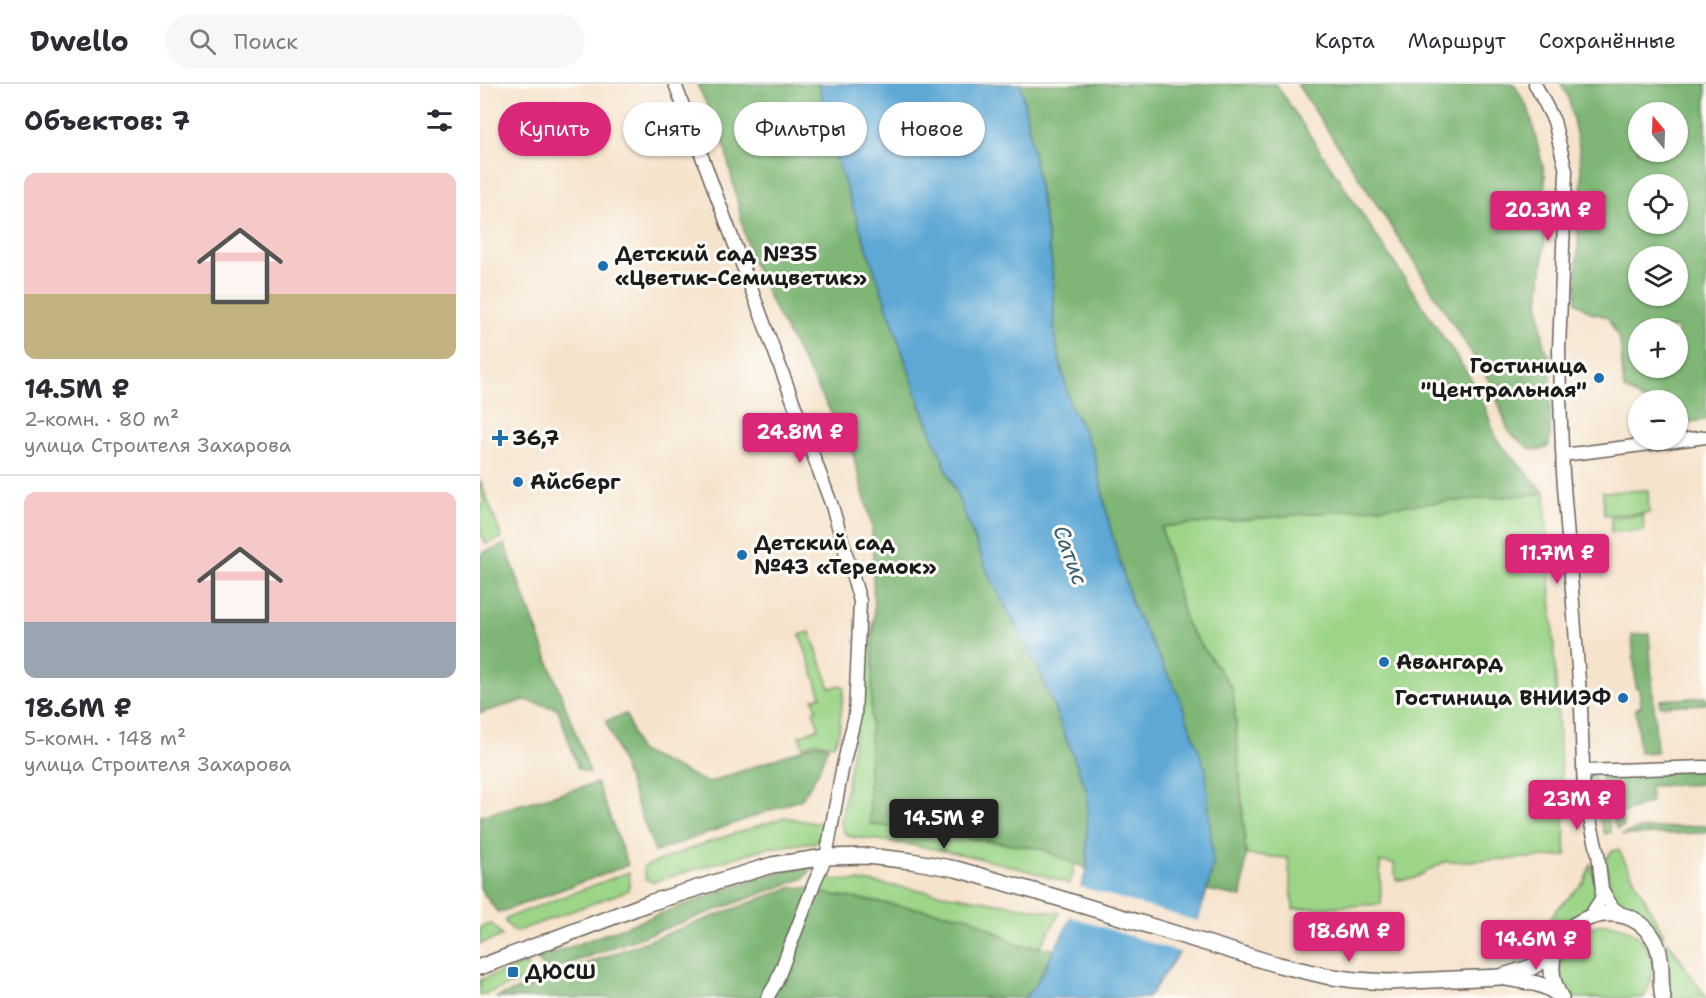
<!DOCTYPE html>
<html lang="ru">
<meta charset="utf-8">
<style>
:root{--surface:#fff;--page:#f7f7f7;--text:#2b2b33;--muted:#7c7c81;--line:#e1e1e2;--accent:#db2777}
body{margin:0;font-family:"Shantell Sans",sans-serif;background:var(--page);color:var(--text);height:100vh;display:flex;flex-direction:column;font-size:22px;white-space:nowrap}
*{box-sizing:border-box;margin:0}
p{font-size:20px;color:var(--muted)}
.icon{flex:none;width:33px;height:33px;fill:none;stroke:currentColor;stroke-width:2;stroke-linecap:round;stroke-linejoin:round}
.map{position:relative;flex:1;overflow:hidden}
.side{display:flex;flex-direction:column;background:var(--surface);width:480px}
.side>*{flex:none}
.guide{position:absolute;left:18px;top:18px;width:570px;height:54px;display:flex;gap:12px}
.needle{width:39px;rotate:341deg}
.controls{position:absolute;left:1148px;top:18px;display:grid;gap:12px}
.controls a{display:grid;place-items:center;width:60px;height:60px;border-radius:50%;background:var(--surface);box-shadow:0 2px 4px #0004;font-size:30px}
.price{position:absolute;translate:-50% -51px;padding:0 14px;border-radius:6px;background:var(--accent);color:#fff;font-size:20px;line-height:39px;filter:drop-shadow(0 2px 3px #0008)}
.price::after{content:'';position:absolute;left:50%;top:36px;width:18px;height:14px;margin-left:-9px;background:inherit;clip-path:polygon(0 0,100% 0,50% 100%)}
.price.active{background:#222;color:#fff}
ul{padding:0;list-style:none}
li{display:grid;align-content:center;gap:12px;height:318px;padding:0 24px}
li+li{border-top:2px solid var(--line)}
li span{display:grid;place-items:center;height:186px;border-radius:12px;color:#555}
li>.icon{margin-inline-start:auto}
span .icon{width:108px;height:108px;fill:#fffc;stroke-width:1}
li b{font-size:26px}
h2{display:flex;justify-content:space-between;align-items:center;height:72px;padding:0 24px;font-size:26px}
.pill{padding:0 21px;border-radius:27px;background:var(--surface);box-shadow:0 2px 4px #0004;font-size:21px;line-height:54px}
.pill.active{background:var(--accent);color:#fff}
header{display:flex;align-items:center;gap:36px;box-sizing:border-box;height:84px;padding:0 30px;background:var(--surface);border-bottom:2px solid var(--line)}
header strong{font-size:28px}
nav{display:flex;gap:33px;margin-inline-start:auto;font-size:21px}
.search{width:420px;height:54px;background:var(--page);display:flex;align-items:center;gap:15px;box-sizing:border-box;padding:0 21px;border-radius:33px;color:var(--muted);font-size:22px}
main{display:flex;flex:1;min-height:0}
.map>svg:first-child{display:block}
</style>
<header>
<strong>Dwello</strong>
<div class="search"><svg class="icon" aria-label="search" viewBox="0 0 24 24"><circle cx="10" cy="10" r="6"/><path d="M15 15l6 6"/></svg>Поиск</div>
<nav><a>Карта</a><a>Маршрут</a><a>Сохранённые</a></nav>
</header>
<main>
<section class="side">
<h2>Объектов: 7<svg class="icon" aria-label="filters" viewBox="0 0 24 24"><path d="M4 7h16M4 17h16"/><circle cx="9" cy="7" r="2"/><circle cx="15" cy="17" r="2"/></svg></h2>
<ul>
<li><span style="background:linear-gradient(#f6c9c9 65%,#c2b280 0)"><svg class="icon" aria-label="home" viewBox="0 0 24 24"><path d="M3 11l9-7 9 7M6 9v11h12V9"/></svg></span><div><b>14.5M ₽</b><p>2-комн. · 80 m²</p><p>улица Строителя Захарова</p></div></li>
<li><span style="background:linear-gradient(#f6c9c9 70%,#9aa5b1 0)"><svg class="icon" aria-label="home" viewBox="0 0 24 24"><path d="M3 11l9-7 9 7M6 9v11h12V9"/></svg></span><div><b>18.6M ₽</b><p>5-комн. · 148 m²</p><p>улица Строителя Захарова</p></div></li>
</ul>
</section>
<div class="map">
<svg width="1226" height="914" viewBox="0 0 1226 914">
<rect width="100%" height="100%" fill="#fdfcf7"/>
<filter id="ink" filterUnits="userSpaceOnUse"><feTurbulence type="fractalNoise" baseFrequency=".0167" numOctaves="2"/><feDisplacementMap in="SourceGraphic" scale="12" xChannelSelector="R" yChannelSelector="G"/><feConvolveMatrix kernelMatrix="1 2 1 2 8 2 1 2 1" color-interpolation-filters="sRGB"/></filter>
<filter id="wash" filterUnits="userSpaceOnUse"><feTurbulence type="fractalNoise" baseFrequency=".008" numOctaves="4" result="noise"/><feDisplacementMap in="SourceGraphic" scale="24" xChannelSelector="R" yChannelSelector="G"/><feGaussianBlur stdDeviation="1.35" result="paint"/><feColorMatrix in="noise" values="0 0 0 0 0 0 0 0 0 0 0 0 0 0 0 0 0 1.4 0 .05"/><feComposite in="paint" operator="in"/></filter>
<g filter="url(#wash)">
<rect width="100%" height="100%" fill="#f6e3cc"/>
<!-- green -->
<path fill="#9dd588" stroke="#5c7852" stroke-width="1.5" d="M0,396L22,454L6,460L0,447V421L4,419L0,407Z
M1168,406L1169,429L1124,431L1123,408Z
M1065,409L1086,772L964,778L933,795L916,796L914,779L900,778L901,820L813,825L808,774L766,771L753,605L706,540L681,442Z
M1163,431L1164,447L1131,448V433Z
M394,533L389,694L391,740L562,765L595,780L590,800C519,776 447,761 372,753C363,750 362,746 361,737Z
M330,548L350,604L361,601L364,603L359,647L354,661L336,658L323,663L319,652L339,644L333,627L337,625L333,615L341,612L320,551Z
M1109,690H1113L1131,748L1125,750L1112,710Z
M305,733L334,739H345L342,753L336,758L287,764L173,798L166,795L163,783L223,760Z
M1138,765L1142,772L1184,851L1180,852L1173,843L1135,819L1130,808L1128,791L1126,776L1131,768Z
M1111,780C1114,791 1120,812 1112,822C1106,828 1087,833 1079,841C1070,849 1068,864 1058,872C1051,876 1043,877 1035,877L1053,860L1077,825L1104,798Z
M149,788L150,800L147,807L35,848L25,838L26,834Z
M348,795L390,798L580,829L560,863L537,861L490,833L342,809L332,805L335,797Z
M10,840L13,841L22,852L0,860V843Z
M1122,840C1164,840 1186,879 1163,914H1090C1070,881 1084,848 1122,840Z
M1188,857L1226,914H1191L1189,905V876L1185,862Z
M45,880L55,892L0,912V896Z"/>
<!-- forest -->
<path fill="#7eb674" stroke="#4d6948" stroke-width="1.5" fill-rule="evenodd" d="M217,0H339L355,71L442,325L509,491L561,591L607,707V785L562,765L390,740L389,694L394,533L392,441L372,367L297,230L270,173L243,55Z
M541,0H796L999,307L1017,356L1065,409L681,443L706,540L753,605L766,771L762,813L727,806L733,781L699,612L653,523L631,447L613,366L590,320L575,256L572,180Z
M817,0H1034L1049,26L1065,91V154L1059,219L1064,263L1071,273L1070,353L1068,363L1060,366L1051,365L1034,353L1028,346L1012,301L907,136Z
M1081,0H1226V336L1197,340V316H1161L1160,314L1144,305L1140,256L1127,233L1112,229L1096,218L1099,129L1102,95L1099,63L1088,12ZM1197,28V68H1158V28ZM1197,100V140H1158V100ZM1158,172H1197V212H1158ZM1197,244V284H1158V244Z
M25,460V461L110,688H106L98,684L78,625L45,616L0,629V470Z
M1169,550L1177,668L1159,669L1156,624L1161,623L1159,604H1156L1152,551Z
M1226,613V620L1180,622V616Z
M146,630L158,666L228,699L337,660L348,662L338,689L322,715L175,768L126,637Z
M1226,686V700L1170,702L1171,718L1140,730L1144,742L1137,745L1133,735L1120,690Z
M117,699L148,781L18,829L0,804V732Z
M1226,741V749L1141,751L1159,745Z
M336,779L324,794L68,887L57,875L272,796Z
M312,803L328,804L342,809L490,833L537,861L574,865L556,901L543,914H15Z"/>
<!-- water -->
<path fill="#5da8d5" stroke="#3c6278" stroke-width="1.5" d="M339,0H541L572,180L575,256L590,320L613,366L631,447L653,523L699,612L726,686L733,781L727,806L715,845L668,914H543L556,901L590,836L607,785V707L561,591L509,491L442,325L355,71Z"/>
<!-- pier -->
<path fill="#f6e3cc" d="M598,802L720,838L717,846L702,869L589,832Z"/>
</g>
<g filter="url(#ink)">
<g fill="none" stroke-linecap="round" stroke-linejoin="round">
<defs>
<path id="minor" d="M195,0L352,422L380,517L375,632L362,686L346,773L335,797L296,899L287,914
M1055,0L1074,37L1086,87L1079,266L1080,314L1083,389L1101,623L1104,710L1118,770L1122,805L1121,815L1110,832
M1083,371L1226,353
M1103,687L1226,683
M1122,805L1132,823L1146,833"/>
<path id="tertiary" d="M0,883L169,819L292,781L346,773L387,772L431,777L476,785L575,813L795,880L846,892L875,896L908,898L1020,893L1052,883L1067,874L1079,858
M1026,894C1045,898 1067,898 1081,914
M1081,914C1041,847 1143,795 1176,859C1184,877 1179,895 1183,914"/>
</defs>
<!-- minor casing -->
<use href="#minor" stroke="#68625a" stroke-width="15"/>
<!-- tertiary casing -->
<use href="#tertiary" stroke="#68625a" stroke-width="18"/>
<!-- minor -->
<use href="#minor" stroke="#fff" stroke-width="12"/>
<!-- tertiary -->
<use href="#tertiary" stroke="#fff" stroke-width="15"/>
</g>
</g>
<!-- markers -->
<g fill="#1f6fb2" stroke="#fdfcf7" stroke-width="2">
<circle cx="123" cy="182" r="6"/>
<circle cx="1119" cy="294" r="6"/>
<path d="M17 345h6v6h6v6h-6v6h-6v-6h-6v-6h6z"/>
<circle cx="38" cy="398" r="6"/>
<circle cx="262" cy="471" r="6"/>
<circle cx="904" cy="578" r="6"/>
<circle cx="1143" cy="614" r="6"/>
<rect x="27" y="882" width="12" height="12" rx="3"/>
</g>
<g text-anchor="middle" stroke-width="6" stroke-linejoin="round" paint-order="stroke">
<!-- poi labels -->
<g font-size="21" font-weight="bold" fill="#1c1c1c" stroke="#fdfcf7" text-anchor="start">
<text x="135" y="177">Детский сад №35<tspan x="135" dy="24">«Цветик-Семицветик»</tspan></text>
<text x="1107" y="289" text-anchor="end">Гостиница<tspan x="1107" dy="24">"Центральная"</tspan></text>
<text x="32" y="361">36,7</text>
<text x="50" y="405">Айсберг</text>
<text x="274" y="466">Детский сад<tspan x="274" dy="24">№43 «Теремок»</tspan></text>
<text x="916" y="585">Авангард</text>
<text x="1131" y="621" text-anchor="end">Гостиница ВНИИЭФ</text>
<text x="45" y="895">ДЮСШ</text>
</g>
<!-- water labels -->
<g font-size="22" font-style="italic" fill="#395b6f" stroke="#fdfcf7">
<text transform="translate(591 471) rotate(70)" y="8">Сатис</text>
</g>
</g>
</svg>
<div class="controls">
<a><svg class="needle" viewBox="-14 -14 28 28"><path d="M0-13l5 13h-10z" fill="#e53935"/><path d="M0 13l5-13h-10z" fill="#7c7c81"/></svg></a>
<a><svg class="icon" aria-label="locate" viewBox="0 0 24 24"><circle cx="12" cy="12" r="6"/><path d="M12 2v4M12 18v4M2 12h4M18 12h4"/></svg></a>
<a><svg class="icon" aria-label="layers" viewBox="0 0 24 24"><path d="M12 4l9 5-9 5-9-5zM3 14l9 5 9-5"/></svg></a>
<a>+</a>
<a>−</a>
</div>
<b class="price" style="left:1068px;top:158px">20.3M ₽</b>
<b class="price" style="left:320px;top:380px">24.8M ₽</b>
<b class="price" style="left:1077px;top:501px">11.7M ₽</b>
<b class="price" style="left:1097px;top:747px">23M ₽</b>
<b class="price active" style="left:464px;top:766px">14.5M ₽</b>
<b class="price" style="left:869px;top:879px">18.6M ₽</b>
<b class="price" style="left:1056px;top:887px">14.6M ₽</b>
<div class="guide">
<a class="pill active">Купить</a>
<a class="pill">Снять</a>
<a class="pill">Фильтры</a>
<a class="pill">Новое</a>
</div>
</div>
</main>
